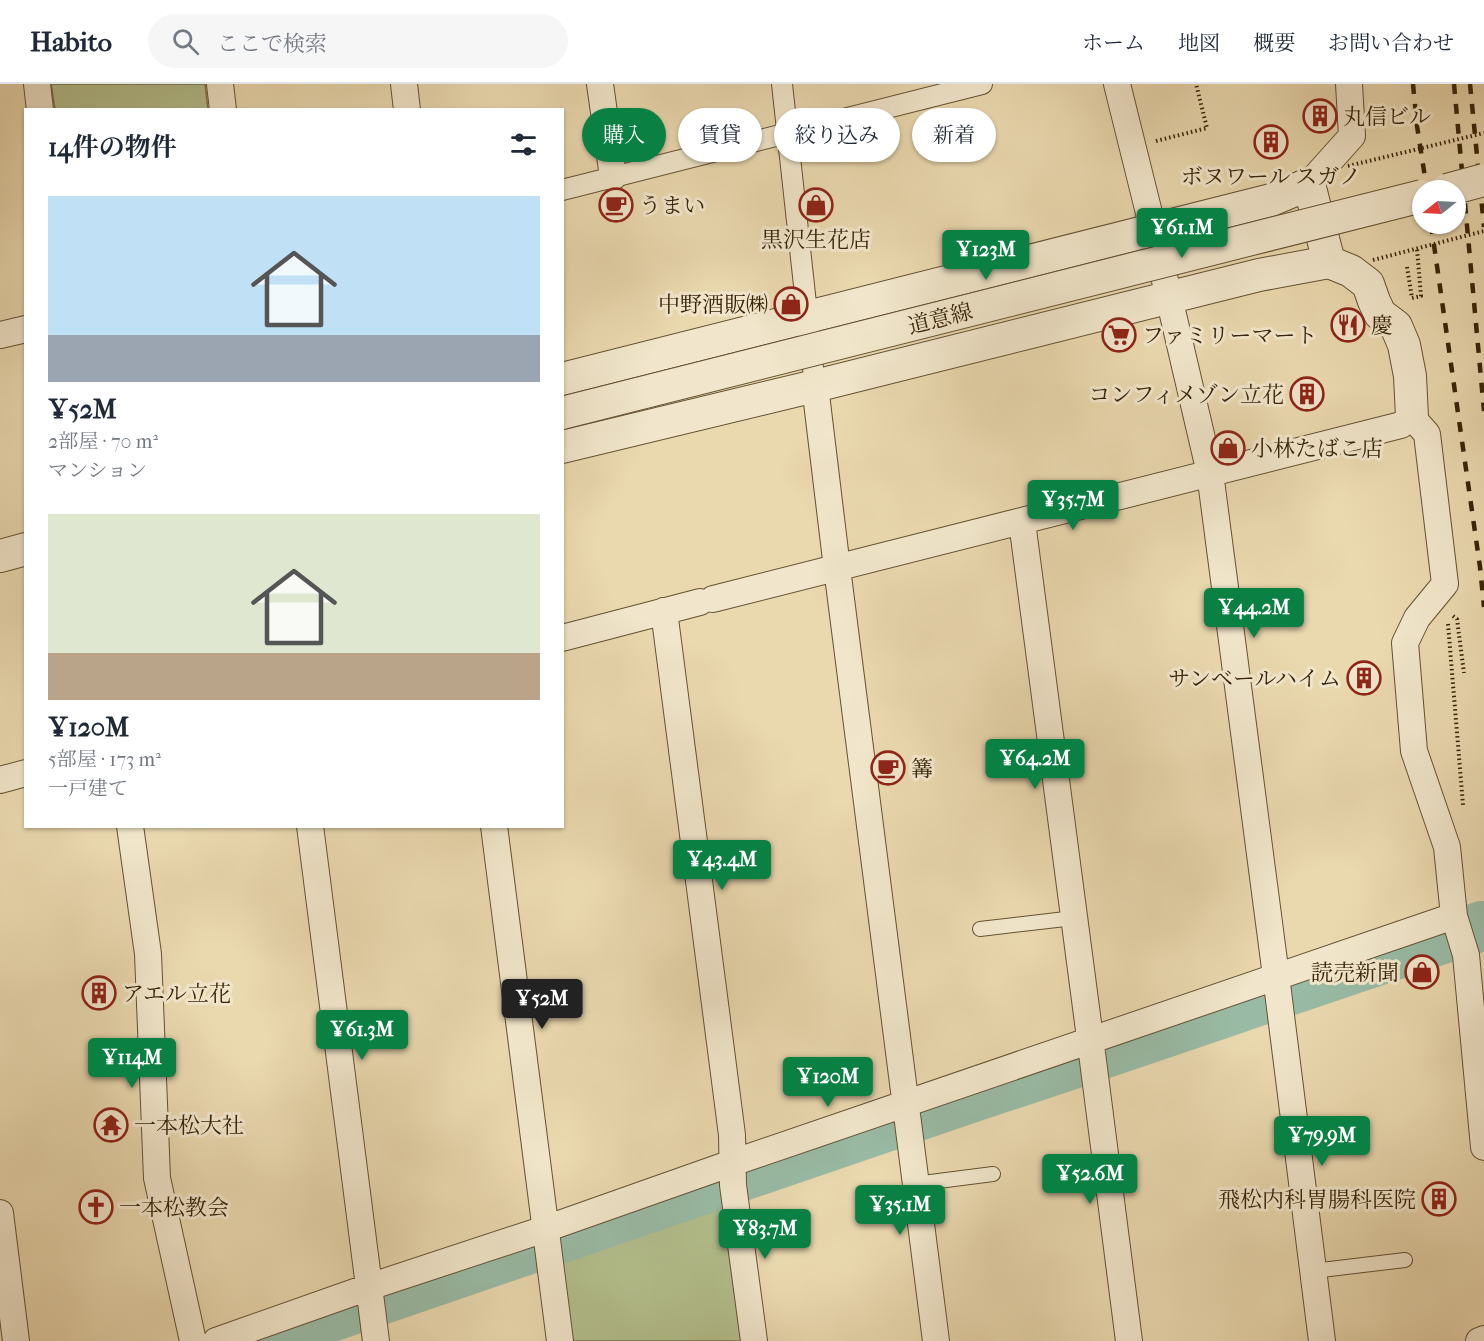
<!DOCTYPE html>
<html lang="ja">
<meta charset="utf-8">
<style>
:root{--surface:#fff;--page:#f6f6f7;--text:#1f2937;--muted:#747a83;--line:#e0e1e3;--accent:#0b8043}
body{margin:0;font-family:"IM FELL French Canon","Noto Serif JP",serif;background:var(--page);color:var(--text);height:100vh;display:flex;flex-direction:column;font-size:22px;white-space:nowrap}
*{box-sizing:border-box;margin:0}
p{font-size:20px;color:var(--muted)}
.icon{flex:none;width:33px;height:33px;fill:none;stroke:currentColor;stroke-width:2;stroke-linecap:round;stroke-linejoin:round}
.map{position:relative;flex:1;overflow:hidden}
.panel{position:absolute;left:24px;top:24px;width:540px;height:720px;display:flex;flex-direction:column;background:var(--surface);border-radius:0px;box-shadow:0 2px 4px #0004}
.panel>*{flex:none}
.guide{position:absolute;left:582px;top:24px;width:570px;height:54px;display:flex;gap:12px}
.needle{width:39px;rotate:252deg}
.buttons{position:absolute;left:1412px;top:96px;display:grid;gap:12px}
.buttons a{display:grid;place-items:center;width:54px;height:54px;border-radius:50%;background:var(--surface);box-shadow:0 2px 4px #0004;font-size:30px}
.price{position:absolute;translate:-50% -51px;padding:0 14px;border-radius:6px;background:var(--accent);color:#fff;font-size:20px;line-height:39px;filter:drop-shadow(0 2px 3px #0008)}
.price::after{content:'';position:absolute;left:50%;top:36px;width:18px;height:14px;margin-left:-9px;background:inherit;clip-path:polygon(0 0,100% 0,50% 100%)}
.price.selected{background:#222;color:#fff}
ul{padding:0;list-style:none}
li{display:grid;align-content:center;gap:12px;height:318px;padding:0 24px}
li span{display:grid;place-items:center;height:186px;border-radius:0px;color:#555}
li>.icon{margin-inline-start:auto}
span .icon{width:108px;height:108px;fill:#fffc;stroke-width:1}
li b{font-size:26px}
h2{display:flex;justify-content:space-between;align-items:center;height:72px;padding:0 24px;font-size:26px}
.chip{padding:0 21px;border-radius:27px;background:var(--surface);box-shadow:0 2px 4px #0004;font-size:21px;line-height:54px}
.chip.selected{background:var(--accent);color:#fff}
header{display:flex;align-items:center;gap:36px;box-sizing:border-box;height:84px;padding:0 30px;background:var(--surface);border-bottom:2px solid var(--line)}
header strong{font-size:28px}
nav{display:flex;gap:33px;margin-inline-start:auto;font-size:21px}
.search{width:420px;height:54px;background:var(--page);display:flex;align-items:center;gap:15px;box-sizing:border-box;padding:0 21px;border-radius:33px;color:var(--muted);font-size:22px}
.map>svg:first-child{display:block}
</style>
<header>
<strong>Habito</strong>
<div class="search"><svg class="icon" aria-label="search" viewBox="0 0 24 24"><circle cx="10" cy="10" r="6"/><path d="M15 15l6 6"/></svg>ここで検索</div>
<nav><a>ホーム</a><a>地図</a><a>概要</a><a>お問い合わせ</a></nav>
</header>
<div class="map">
<svg width="1484" height="1257" viewBox="0 0 1484 1257">
<rect width="100%" height="100%" fill="#ead8af"/>
<filter id="stains"><feTurbulence type="fractalNoise" baseFrequency=".00333" numOctaves="4"/><feColorMatrix values="0 0 0 0 .2 0 0 0 0 .09 0 0 0 0 .02 0 0 0 .5 -.17"/></filter>
<radialGradient id="worn" r=".72"><stop offset=".6" stop-color="#630" stop-opacity="0"/><stop offset="1" stop-color="#630" stop-opacity=".3"/></radialGradient>
<!-- green -->
<path fill="#b3bf8d" stroke="#76724b" stroke-width="1.5" d="M51,0H205L208,25H55Z
M715,1112L724,1120L743,1257H570L560,1177L565,1163Z"/>
<g fill="none" stroke-linecap="round" stroke-linejoin="round">
<!-- river -->
<path stroke="#99bba5" stroke-width="50" d="M261,1257L976,1012C1145,957 1313,897 1482,842"/>
<defs>
<path id="service" d="M980,845L1074,834
M915,1100L993,1090
M1313,1187L1405,1176"/>
<path id="pedestrian" d="M782,0L815,302
M562,106L982,0"/>
<path id="minor" d="M37,0L40,26
M220,0L223,26
M404,0L407,26
M600,0L613,93
M1117,0L1153,145L1210,389L1276,892L1322,1257
M1309,100L1352,52L1349,0
M0,251L26,245
M815,302L837,484L936,1257
M1022,438L1092,969L1129,1257
M713,515L1401,341L1412,333L1427,350L1445,500L1417,534L1405,559L1414,667L1447,763L1454,832L1466,871L1484,1063
M664,527L732,1051L733,1101L754,1257
M562,554L700,518
M0,696L26,689
M130,742L148,870L157,1094L193,1257
M310,742L376,1257
M494,742L560,1257
M0,1129L16,1257
M216,1257L369,1203L545,1145L732,1079L1454,832
M1479,1257L1484,1255"/>
<path id="tertiary" d="M562,295L1271,116L1309,100L1329,178L1351,187L1368,200L1374,217L1380,230L1396,242L1404,261L1410,292L1412,333
M562,363L815,302L1259,191L1329,178
M0,472L26,465"/>
</defs>
<!-- service casing -->
<use href="#service" stroke="#645132" stroke-width="16"/>
<!-- pedestrian casing -->
<use href="#pedestrian" stroke="#645132" stroke-width="22"/>
<!-- minor casing -->
<use href="#minor" stroke="#645132" stroke-width="28"/>
<!-- tertiary casing -->
<use href="#tertiary" stroke="#645132" stroke-width="34"/>
<!-- path -->
<path stroke="#382409" stroke-width="4" stroke-dasharray="1.5 3" stroke-linecap="butt" d="M1156,57L1207,44L1196,0
M1407,183L1412,214L1421,212L1417,165
M1453,532L1457,535L1464,589
M1448,540L1463,721"/>
<!-- service -->
<use href="#service" stroke="#f1e6cb" stroke-width="14"/>
<!-- pedestrian -->
<use href="#pedestrian" stroke="#f1e6cb" stroke-width="20"/>
<!-- minor -->
<use href="#minor" stroke="#f1e6cb" stroke-width="26"/>
<!-- tertiary -->
<use href="#tertiary" stroke="#f1e6cb" stroke-width="32"/>
<!-- rail -->
<path stroke="#382409" stroke-width="4.5" stroke-dasharray="10 10" stroke-linecap="butt" d="M1413,0L1417,42L1427,106
M1454,0L1484,327
M1470,0L1484,143
M1431,140L1480,483L1484,523"/>
<defs>
<path id="tertiary-bridge" d="M1447,106L1484,96
M562,329L1422,112"/>
</defs>
<!-- tertiary-bridge casing -->
<use href="#tertiary-bridge" stroke="#645132" stroke-width="34" stroke-linecap="butt"/>
<!-- path-bridge -->
<path stroke="#382409" stroke-width="4" stroke-dasharray="1.5 3" stroke-linecap="butt" d="M1348,82L1484,49
M1373,176L1484,147"/>
<!-- tertiary-bridge -->
<use href="#tertiary-bridge" stroke="#f1e6cb" stroke-width="32"/>
</g>
<!-- icons -->
<defs>
<symbol id="building-ring" viewBox="-11 -11 22 22"><circle r="9.5" fill="#f1e6cb" stroke="#8f2418" stroke-width="1.5"/><path d="M-4-6H4V6H1V3H-1V6H-4ZM-2.5-4.3h1.7v1.8h-1.7ZM.8-4.3h1.7v1.8H.8ZM-2.5-1h1.7V.8h-1.7ZM.8-1h1.7V.8H.8Z" fill="#8f2418"/></symbol>
<symbol id="cafe-ring" viewBox="-11 -11 22 22"><circle r="9.5" fill="#f1e6cb" stroke="#8f2418" stroke-width="1.5"/><path d="M-5.5-4.5H6V0H3Q3 3.5 0 3.5H-2.5Q-5.5 3.5-5.5 0ZM3-3.2v2h1.7v-2ZM-6 4.5H4V6H-6Z" fill="#8f2418"/></symbol>
<symbol id="shop-ring" viewBox="-11 -11 22 22"><circle r="9.5" fill="#f1e6cb" stroke="#8f2418" stroke-width="1.5"/><path d="M-5-2.5h2.3a2.7 3.5 0 0 1 5.4 0H5L5.5 6h-11ZM-1.5-2.5h3a1.5 2.3 0 0 0-3 0Z" fill="#8f2418"/></symbol>
<symbol id="restaurant-ring" viewBox="-11 -11 22 22"><circle r="9.5" fill="#f1e6cb" stroke="#8f2418" stroke-width="1.5"/><path d="M-5-6h1v4h1v-4h1v4h1v-4h1v5L-1.5 .5V6h-2V.5L-5-1ZM5-6V6H3V1.5H1.5Q1.5-4 5-6Z" fill="#8f2418"/></symbol>
<symbol id="supermarket-ring" viewBox="-11 -11 22 22"><circle r="9.5" fill="#f1e6cb" stroke="#8f2418" stroke-width="1.5"/><path d="M-6-5.5h2.5l.6 2H6L4.5 2H-2.5L-4.4-4H-6ZM-1.5 3.2a1.3 1.3 0 1 0 .1 0ZM3 3.2a1.3 1.3 0 1 0 .1 0Z" fill="#8f2418"/></symbol>
<symbol id="temple-ring" viewBox="-11 -11 22 22"><circle r="9.5" fill="#f1e6cb" stroke="#8f2418" stroke-width="1.5"/><path d="M0-6L5-2H3V0L6.5 2.5H4V6H1.5V3h-3V6H-4V2.5H-6.5L-3 0V-2H-5Z" fill="#8f2418"/></symbol>
<symbol id="church-ring" viewBox="-11 -11 22 22"><circle r="9.5" fill="#f1e6cb" stroke="#8f2418" stroke-width="1.5"/><path d="M-1.2-6h2.4v3.5h3.3v2.4h-3.3V6h-2.4V-.1h-3.3v-2.4h3.3Z" fill="#8f2418"/></symbol>
</defs>
<g fill-rule="evenodd">
<use href="#building-ring" x="1301" y="13" width="38" height="38"/>
<use href="#building-ring" x="1252" y="39" width="38" height="38"/>
<use href="#cafe-ring" x="597" y="102" width="38" height="38"/>
<use href="#shop-ring" x="797" y="102" width="38" height="38"/>
<use href="#shop-ring" x="772" y="201" width="38" height="38"/>
<use href="#restaurant-ring" x="1329" y="222" width="38" height="38"/>
<use href="#supermarket-ring" x="1100" y="232" width="38" height="38"/>
<use href="#building-ring" x="1288" y="291" width="38" height="38"/>
<use href="#shop-ring" x="1209" y="345" width="38" height="38"/>
<use href="#building-ring" x="1345" y="575" width="38" height="38"/>
<use href="#cafe-ring" x="869" y="665" width="38" height="38"/>
<use href="#shop-ring" x="1403" y="869" width="38" height="38"/>
<use href="#building-ring" x="80" y="890" width="38" height="38"/>
<use href="#temple-ring" x="92" y="1022" width="38" height="38"/>
<use href="#building-ring" x="1420" y="1096" width="38" height="38"/>
<use href="#church-ring" x="77" y="1104" width="38" height="38"/>
</g>
<g text-anchor="middle" stroke-width="6" stroke-linejoin="round" paint-order="stroke">
<!-- poi labels -->
<g font-size="22" fill="#382409" stroke="#f1e6cb" text-anchor="start">
<text x="1343" y="40">丸信ビル</text>
<text x="1271" y="100" text-anchor="middle">ボヌワール スガノ</text>
<text x="639" y="129">うまい</text>
<text x="816" y="163" text-anchor="middle">黒沢生花店</text>
<text x="768" y="228" text-anchor="end">中野酒販㈱</text>
<text x="1371" y="249">慶</text>
<text x="1142" y="259">ファミリーマート</text>
<text x="1284" y="318" text-anchor="end">コンフィメゾン立花</text>
<text x="1251" y="372">小林たばこ店</text>
<text x="1341" y="602" text-anchor="end">サンベールハイム</text>
<text x="911" y="692">篝</text>
<text x="1399" y="896" text-anchor="end">読売新聞</text>
<text x="122" y="917">アエル立花</text>
<text x="134" y="1049">一本松大社</text>
<text x="1416" y="1123" text-anchor="end">飛松内科胃腸科医院</text>
<text x="119" y="1131">一本松教会</text>
</g>
<!-- street labels -->
<g font-size="22" fill="#382409" stroke="#f1e6cb">
<text transform="translate(940 234) rotate(-14)" y="8">道意線</text>
</g>
</g>
<rect width="100%" height="100%" filter="url(#stains)"/>
<rect width="100%" height="100%" fill="url(#worn)"/>
</svg>
<div class="buttons">
<a><svg class="needle" viewBox="-14 -14 28 28"><path d="M0-13l5 13h-10z" fill="#e53935"/><path d="M0 13l5-13h-10z" fill="#747a83"/></svg></a>
</div>
<b class="price" style="left:1182px;top:175px">¥61.1M</b>
<b class="price" style="left:986px;top:197px">¥123M</b>
<b class="price" style="left:1073px;top:447px">¥35.7M</b>
<b class="price" style="left:1254px;top:555px">¥44.2M</b>
<b class="price" style="left:1035px;top:706px">¥64.2M</b>
<b class="price" style="left:722px;top:807px">¥43.4M</b>
<b class="price selected" style="left:542px;top:946px">¥52M</b>
<b class="price" style="left:362px;top:977px">¥61.3M</b>
<b class="price" style="left:132px;top:1005px">¥114M</b>
<b class="price" style="left:828px;top:1024px">¥120M</b>
<b class="price" style="left:1322px;top:1083px">¥79.9M</b>
<b class="price" style="left:1090px;top:1121px">¥52.6M</b>
<b class="price" style="left:900px;top:1152px">¥35.1M</b>
<b class="price" style="left:765px;top:1176px">¥83.7M</b>
<div class="guide">
<a class="chip selected">購入</a>
<a class="chip">賃貸</a>
<a class="chip">絞り込み</a>
<a class="chip">新着</a>
</div>
<section class="panel">
<h2>14件の物件<svg class="icon" aria-label="filters" viewBox="0 0 24 24"><path d="M4 7h16M4 17h16"/><circle cx="9" cy="7" r="2"/><circle cx="15" cy="17" r="2"/></svg></h2>
<ul>
<li><span style="background:linear-gradient(#bfe0f5 75%,#9aa5b1 0)"><svg class="icon" aria-label="home" viewBox="0 0 24 24"><path d="M3 11l9-7 9 7M6 9v11h12V9"/></svg></span><div><b>¥52M</b><p>2部屋 · 70 m²</p><p>マンション</p></div></li>
<li><span style="background:linear-gradient(#dfe7d0 75%,#b9a48a 0)"><svg class="icon" aria-label="home" viewBox="0 0 24 24"><path d="M3 11l9-7 9 7M6 9v11h12V9"/></svg></span><div><b>¥120M</b><p>5部屋 · 173 m²</p><p>一戸建て</p></div></li>
</ul>
</section>
</div>
